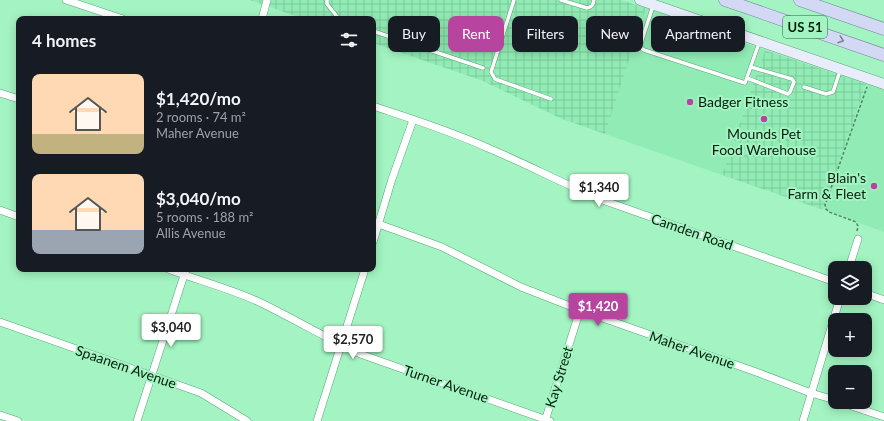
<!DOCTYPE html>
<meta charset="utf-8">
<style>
:root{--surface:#171b24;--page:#242831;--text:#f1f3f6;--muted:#9ea1a6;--accent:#b745a0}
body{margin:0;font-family:Lato,sans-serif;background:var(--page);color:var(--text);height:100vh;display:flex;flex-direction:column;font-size:15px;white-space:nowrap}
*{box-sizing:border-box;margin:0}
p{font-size:13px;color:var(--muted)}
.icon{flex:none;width:22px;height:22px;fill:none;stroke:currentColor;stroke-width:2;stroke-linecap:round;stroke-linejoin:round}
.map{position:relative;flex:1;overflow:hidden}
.sheet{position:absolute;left:16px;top:16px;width:360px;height:256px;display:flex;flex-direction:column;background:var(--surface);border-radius:8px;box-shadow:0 2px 10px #0003}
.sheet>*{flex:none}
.guide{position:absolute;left:388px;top:16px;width:380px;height:36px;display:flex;gap:8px}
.fabs{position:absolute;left:828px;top:261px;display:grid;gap:8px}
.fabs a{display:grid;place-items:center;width:44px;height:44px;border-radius:8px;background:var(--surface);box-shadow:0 2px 10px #0003;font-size:20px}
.price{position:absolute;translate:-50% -34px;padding:0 9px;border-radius:4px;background:#fff;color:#222;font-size:13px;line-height:26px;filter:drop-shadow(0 1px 2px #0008)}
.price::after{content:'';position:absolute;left:50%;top:24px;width:12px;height:9px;margin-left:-6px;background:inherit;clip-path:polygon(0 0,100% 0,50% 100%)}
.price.on{background:var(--accent);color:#fff}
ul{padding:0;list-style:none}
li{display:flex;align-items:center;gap:12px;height:100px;padding:0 16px}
li span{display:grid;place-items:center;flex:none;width:112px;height:80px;border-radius:8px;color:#555}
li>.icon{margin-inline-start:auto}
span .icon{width:48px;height:48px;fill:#fffc;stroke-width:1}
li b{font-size:17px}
h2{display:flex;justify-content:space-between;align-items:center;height:48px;padding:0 16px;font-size:17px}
.tag{padding:0 14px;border-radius:8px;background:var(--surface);box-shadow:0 2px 10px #0003;font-size:14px;line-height:36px}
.tag.on{background:var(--accent);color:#fff}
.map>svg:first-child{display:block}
</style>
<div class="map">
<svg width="884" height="421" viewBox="0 0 884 421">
<defs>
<pattern id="industrial-grid" width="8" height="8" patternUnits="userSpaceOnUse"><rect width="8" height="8" fill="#91ebb4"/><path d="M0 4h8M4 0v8" fill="none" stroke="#7bc99a"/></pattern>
</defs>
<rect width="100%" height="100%" fill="#a3f4c2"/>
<!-- built -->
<path fill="#91ebb4" d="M646,8L765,50L722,175L605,134Z
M866,84L884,90V232L824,210Z"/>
<!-- industrial -->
<path fill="url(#industrial-grid)" d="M250,0H621L646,8L605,134L562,119L483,81L373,43V19H304Z
M765,50L866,84L823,210L722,175Z"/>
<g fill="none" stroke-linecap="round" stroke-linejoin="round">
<defs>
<path id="lane" d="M327,0V4L339,19
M514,0L491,72L495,79L551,99
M561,0L587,8C592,7 593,5 594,0
M653,6L641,43V48L644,50L745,83L759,43
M373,31L483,68
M747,78L788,94L790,92L794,82L792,79L751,67
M804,87L826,94L833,92L840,71"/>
<path id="street" d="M66,0L123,19
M262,19L267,0
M0,93L19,99
M373,106C412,119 451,131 488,148C529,165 567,186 608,202L835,282
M0,210L19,217
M373,222L442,247L521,287L580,310L759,373L811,393L835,400
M373,242L392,179L413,120
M849,268L858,239
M168,269C197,280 228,288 257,301C293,318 327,339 363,355L550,421
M865,293L884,300
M0,322L201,393L247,421
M840,402L884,417
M0,415L18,421
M137,421L186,269
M317,421L365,269
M545,421L580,310
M803,421L840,298"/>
<path id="secondary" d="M640,0L884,84"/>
<path id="primary" d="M725,0L884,55
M800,0L884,29"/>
</defs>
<!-- lane casing -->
<use href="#lane" stroke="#57a778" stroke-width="4.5"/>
<!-- street casing -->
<use href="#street" stroke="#57a778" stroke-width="8"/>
<!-- secondary casing -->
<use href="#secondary" stroke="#57a778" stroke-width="11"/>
<!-- primary casing -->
<use href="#primary" stroke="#76869f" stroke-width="13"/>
<!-- path -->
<path stroke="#4d8463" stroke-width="1.5" stroke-dasharray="3 2" stroke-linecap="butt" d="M857,231L858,226L856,222L829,212L826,209L825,205L867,87"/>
<!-- lane -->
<use href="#lane" stroke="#fff" stroke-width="3.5"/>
<!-- street -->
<use href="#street" stroke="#fff" stroke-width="7"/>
<!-- secondary -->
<use href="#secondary" stroke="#e9ecfa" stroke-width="10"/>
<!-- primary -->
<use href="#primary" stroke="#d3d8f5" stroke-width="12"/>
</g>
<!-- one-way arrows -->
<defs><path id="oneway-chevron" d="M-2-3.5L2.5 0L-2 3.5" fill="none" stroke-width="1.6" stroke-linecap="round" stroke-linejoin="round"/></defs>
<use stroke="#74858d" href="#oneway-chevron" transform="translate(841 40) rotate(19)"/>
<!-- markers -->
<g fill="#b745a0" stroke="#a3f4c2" stroke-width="1.5">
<circle cx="690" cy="102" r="4"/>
<circle cx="764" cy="119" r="4"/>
<circle cx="874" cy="186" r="4"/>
</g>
<g text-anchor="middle" stroke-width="4" stroke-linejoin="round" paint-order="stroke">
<!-- shield labels -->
<rect fill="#a3f4c2" stroke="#315f43" stroke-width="1" x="783" y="16" width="44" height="22" rx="3"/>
<g font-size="13" font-weight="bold" fill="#001f0d">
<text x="805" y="32">US 51</text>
</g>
<!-- poi labels -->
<g font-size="14" fill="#001f0d" stroke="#a3f4c2" text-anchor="start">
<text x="698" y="107">Badger Fitness</text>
<text x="764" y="139" text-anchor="middle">Mounds Pet<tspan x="764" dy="16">Food Warehouse</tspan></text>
<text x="866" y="183" text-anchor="end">Blain's<tspan x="866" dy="16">Farm &amp; Fleet</tspan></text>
</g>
<!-- street labels -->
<g font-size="14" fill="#001f0d" stroke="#a3f4c2">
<text transform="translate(692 232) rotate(19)" y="5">Camden Road</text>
<text transform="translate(692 350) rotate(19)" y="5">Maher Avenue</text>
<text transform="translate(126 367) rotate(19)" y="5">Spaanem Avenue</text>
<text transform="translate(559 377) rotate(-73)" y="5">Kay Street</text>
<text transform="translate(446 384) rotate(19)" y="5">Turner Avenue</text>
</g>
</g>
</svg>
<div class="fabs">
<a><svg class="icon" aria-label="layers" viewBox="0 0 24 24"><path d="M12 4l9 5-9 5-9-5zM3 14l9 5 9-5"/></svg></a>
<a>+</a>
<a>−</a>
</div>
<b class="price" style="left:599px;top:208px">$1,340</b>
<b class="price on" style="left:598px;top:327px">$1,420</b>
<b class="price" style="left:171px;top:348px">$3,040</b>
<b class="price" style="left:353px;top:360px">$2,570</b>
<div class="guide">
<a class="tag">Buy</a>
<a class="tag on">Rent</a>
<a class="tag">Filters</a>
<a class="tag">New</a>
<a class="tag">Apartment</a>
</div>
<section class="sheet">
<h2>4 homes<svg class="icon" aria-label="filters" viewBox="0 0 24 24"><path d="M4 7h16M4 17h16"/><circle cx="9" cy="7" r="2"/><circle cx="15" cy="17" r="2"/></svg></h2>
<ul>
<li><span style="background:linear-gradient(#ffd9b3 75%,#c2b280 0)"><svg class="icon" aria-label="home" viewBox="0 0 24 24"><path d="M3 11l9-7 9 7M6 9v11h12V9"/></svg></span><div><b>$1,420/mo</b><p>2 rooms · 74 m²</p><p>Maher Avenue</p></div></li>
<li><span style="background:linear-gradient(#ffd9b3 70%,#9aa5b1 0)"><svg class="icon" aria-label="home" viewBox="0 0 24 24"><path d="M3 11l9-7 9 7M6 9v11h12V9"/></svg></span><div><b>$3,040/mo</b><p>5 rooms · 188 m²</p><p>Allis Avenue</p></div></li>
</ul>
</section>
</div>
